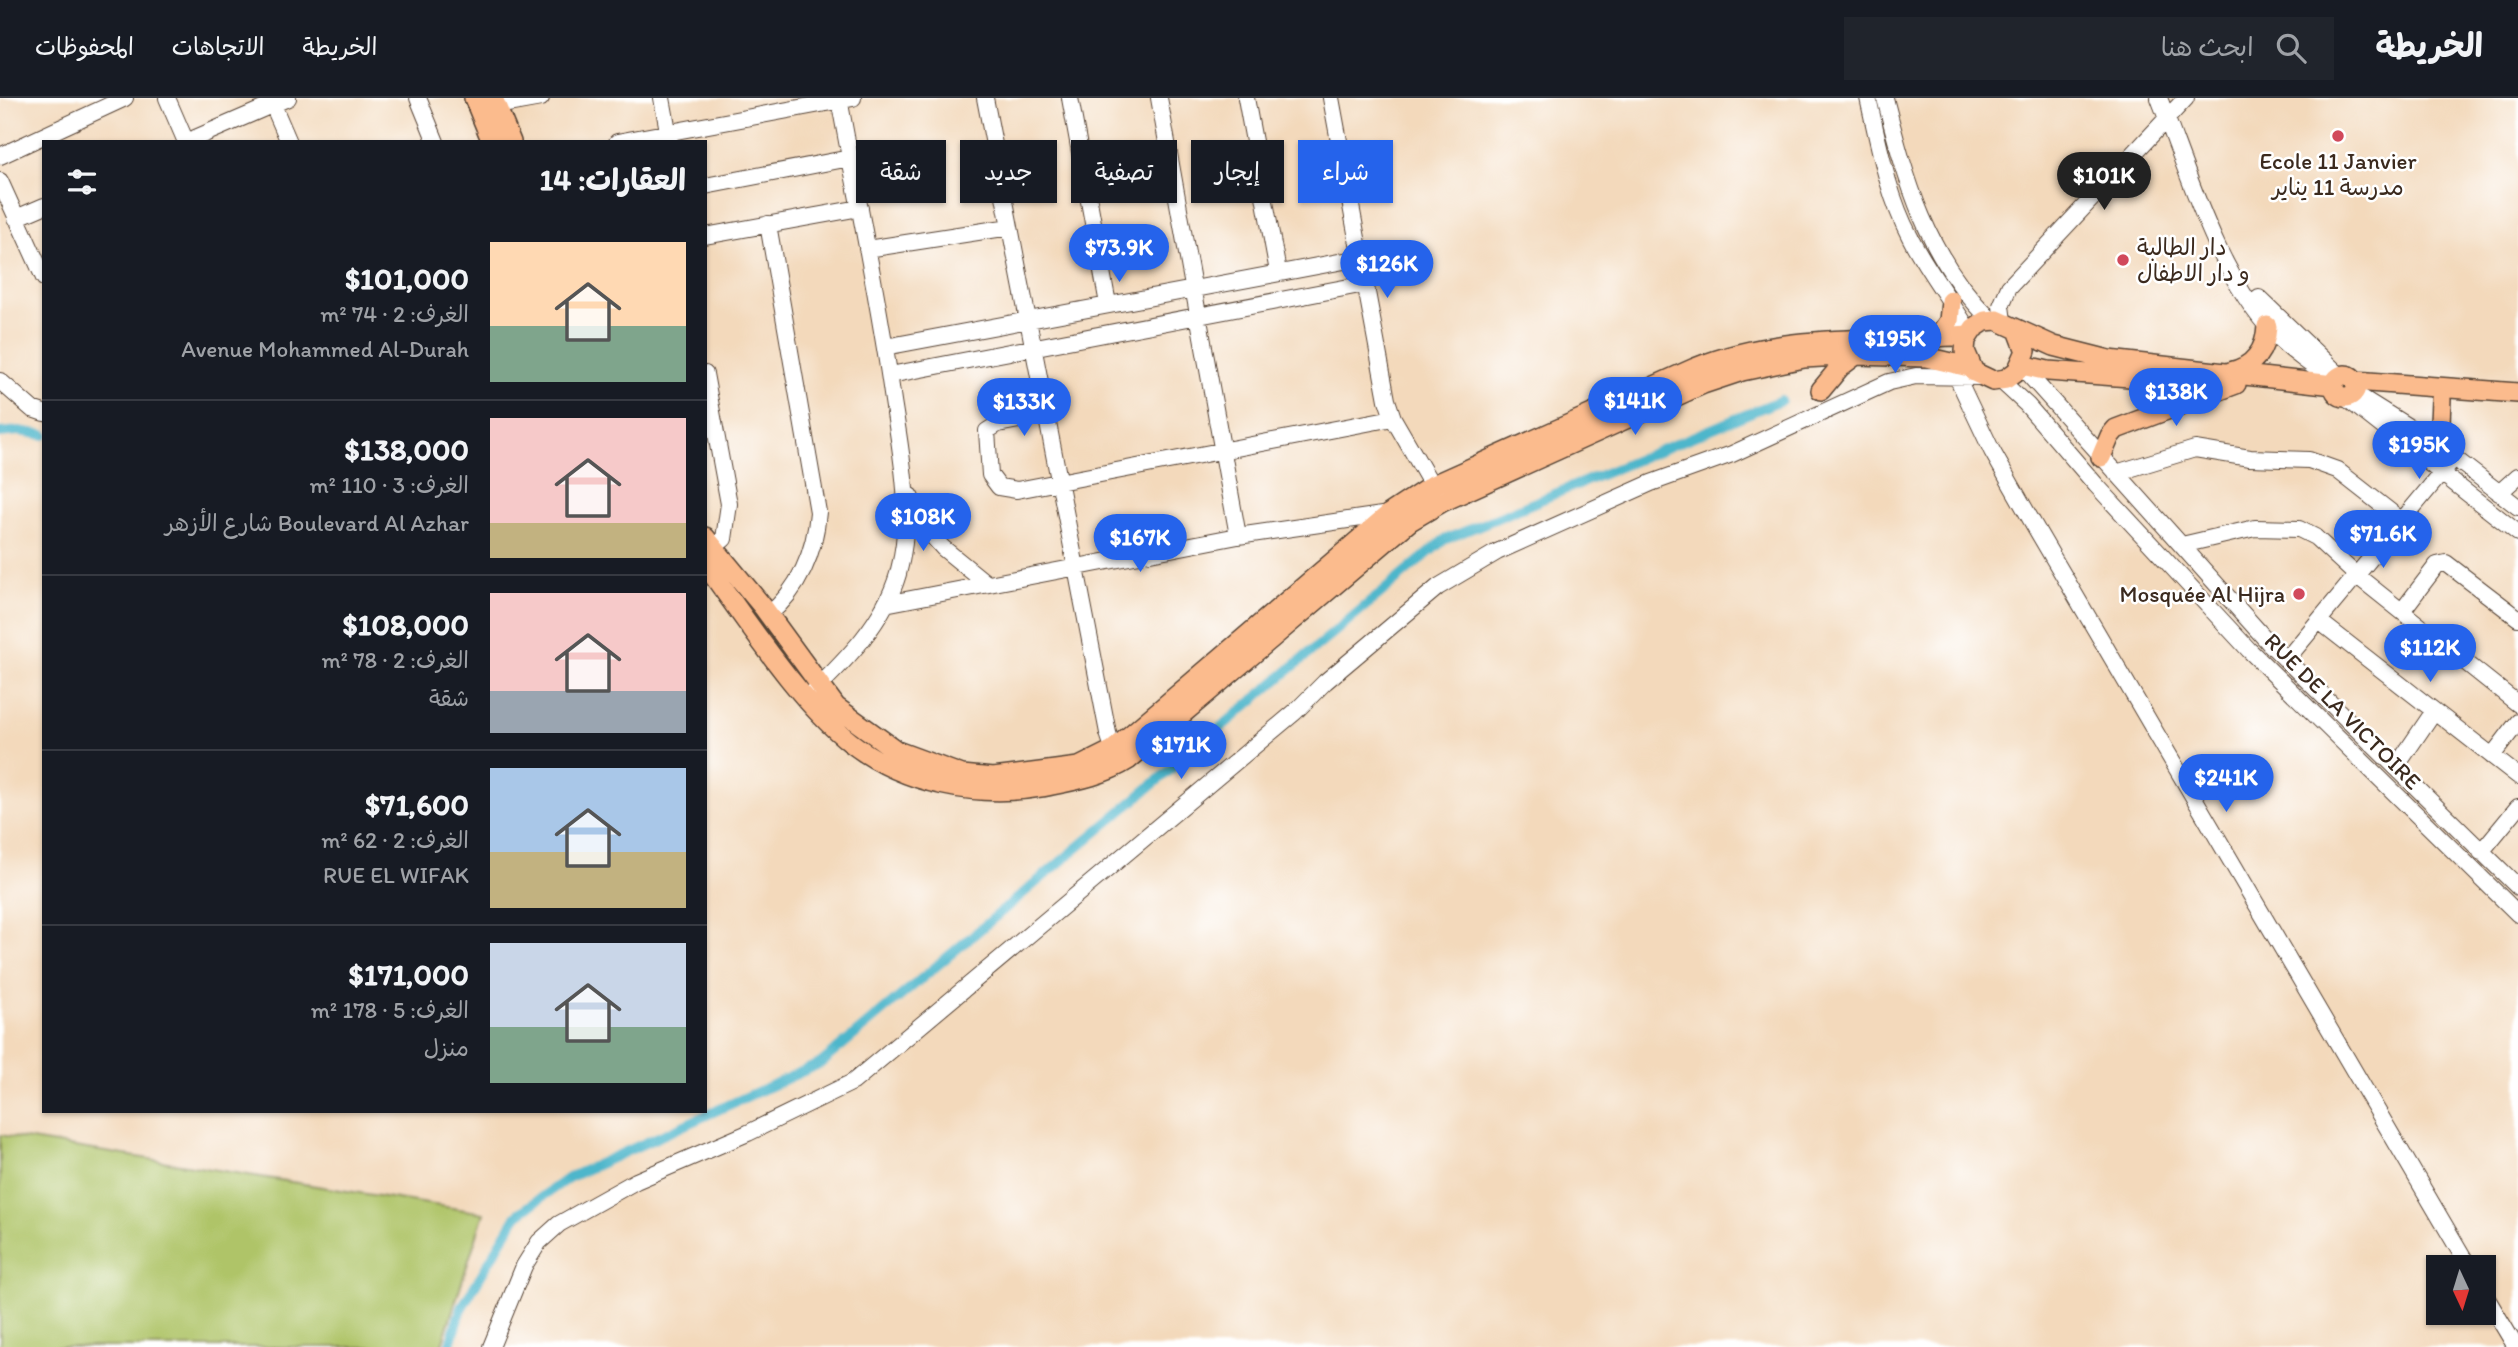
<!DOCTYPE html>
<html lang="ar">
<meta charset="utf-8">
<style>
:root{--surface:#171b24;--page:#20242c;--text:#f1f3f6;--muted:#9ea1a6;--line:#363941;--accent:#2563eb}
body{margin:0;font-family:Itim,"Playpen Sans Arabic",sans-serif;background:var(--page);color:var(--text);direction:rtl;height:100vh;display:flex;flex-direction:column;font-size:26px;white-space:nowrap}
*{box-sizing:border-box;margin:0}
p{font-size:23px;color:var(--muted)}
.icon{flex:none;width:38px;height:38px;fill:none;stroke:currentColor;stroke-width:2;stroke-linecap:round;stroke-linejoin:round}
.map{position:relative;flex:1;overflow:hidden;direction:ltr}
.drawer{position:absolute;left:42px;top:42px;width:665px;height:973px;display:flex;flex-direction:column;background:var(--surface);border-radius:0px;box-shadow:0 2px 5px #0004;direction:rtl}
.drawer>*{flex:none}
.guide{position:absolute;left:728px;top:42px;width:665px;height:63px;direction:rtl;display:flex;gap:14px}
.needle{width:46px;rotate:176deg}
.controls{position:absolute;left:2426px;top:1157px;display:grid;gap:14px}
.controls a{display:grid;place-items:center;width:70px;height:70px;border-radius:0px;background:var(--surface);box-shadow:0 2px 5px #0004;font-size:35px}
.price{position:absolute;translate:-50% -60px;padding:0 16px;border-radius:24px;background:var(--accent);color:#fff;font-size:23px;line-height:46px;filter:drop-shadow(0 2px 4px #0008)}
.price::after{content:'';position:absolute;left:50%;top:42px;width:21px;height:16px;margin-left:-10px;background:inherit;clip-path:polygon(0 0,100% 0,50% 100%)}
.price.current{background:#222;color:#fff}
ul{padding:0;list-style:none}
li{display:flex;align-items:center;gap:21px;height:175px;padding:0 21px}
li+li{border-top:2px solid var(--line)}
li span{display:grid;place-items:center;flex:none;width:196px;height:140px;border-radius:0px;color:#555}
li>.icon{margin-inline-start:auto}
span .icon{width:84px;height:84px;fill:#fffc;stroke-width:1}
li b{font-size:30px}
h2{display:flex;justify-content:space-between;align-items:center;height:84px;padding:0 21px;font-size:30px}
.chip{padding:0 24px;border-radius:0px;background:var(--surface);box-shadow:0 2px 5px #0004;font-size:24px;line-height:63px}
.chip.current{background:var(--accent);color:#fff}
header{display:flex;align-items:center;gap:42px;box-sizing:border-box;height:98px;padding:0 35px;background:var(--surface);border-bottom:2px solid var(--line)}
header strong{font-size:33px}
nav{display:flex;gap:38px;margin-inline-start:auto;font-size:24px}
.search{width:490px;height:63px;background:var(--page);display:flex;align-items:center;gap:18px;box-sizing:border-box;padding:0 24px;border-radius:0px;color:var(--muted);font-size:26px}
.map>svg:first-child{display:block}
</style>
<header>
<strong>الخريطة</strong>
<div class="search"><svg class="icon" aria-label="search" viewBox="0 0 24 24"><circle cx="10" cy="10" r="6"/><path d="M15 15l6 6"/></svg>ابحث هنا</div>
<nav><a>الخريطة</a><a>الاتجاهات</a><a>المحفوظات</a></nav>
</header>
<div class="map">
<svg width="2518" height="1249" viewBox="0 0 2518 1249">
<rect width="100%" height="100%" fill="#fff"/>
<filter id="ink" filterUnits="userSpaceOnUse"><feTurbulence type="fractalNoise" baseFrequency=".0143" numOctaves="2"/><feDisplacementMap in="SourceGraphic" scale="14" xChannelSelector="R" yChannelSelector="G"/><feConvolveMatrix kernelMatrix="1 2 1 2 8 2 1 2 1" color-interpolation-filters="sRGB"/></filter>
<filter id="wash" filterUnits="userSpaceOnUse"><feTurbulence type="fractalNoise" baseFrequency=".00686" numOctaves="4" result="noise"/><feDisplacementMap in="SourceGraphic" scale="28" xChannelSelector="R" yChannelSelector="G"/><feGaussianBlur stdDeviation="1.57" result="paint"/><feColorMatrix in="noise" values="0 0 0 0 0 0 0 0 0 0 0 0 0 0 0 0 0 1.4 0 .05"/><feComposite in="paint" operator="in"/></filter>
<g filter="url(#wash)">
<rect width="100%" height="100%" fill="#f3d9bb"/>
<!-- green -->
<path fill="#afc468" stroke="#757743" stroke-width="2" d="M0,1037L484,1115L441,1249H0Z"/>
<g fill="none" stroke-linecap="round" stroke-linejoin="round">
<!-- canal -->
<path stroke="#4db6cb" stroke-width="10" d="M0,335L19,333L44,337
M449,1249L461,1211L517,1117L568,1080L821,965L1444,442L1781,302"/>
</g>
</g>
<g filter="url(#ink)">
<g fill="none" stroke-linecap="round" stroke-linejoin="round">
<defs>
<path id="minor" d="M167,0L186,44
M270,0L289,44
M418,0L436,44
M662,0L670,44
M985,0L1108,635L1117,662
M1070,0L1108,206
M1159,0L1238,438
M1246,0L1278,174
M1331,0L1387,302L1393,320L1437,396
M1868,0C1879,47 1887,95 1910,139C1927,173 1951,202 1970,235
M1885,0C1906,83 1927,160 1991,222
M2159,0C2189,76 2218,178 2275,237C2293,255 2314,269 2335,283
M496,8L541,0
M186,44L288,0
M617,44L853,0
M0,58L125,0
M0,83L44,180
M705,88L850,60
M16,120L44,108
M705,138L860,110
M867,151L1010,129
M2259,200L2336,274
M2003,223L2001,208L2009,189L2186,0
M885,249L1360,160
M2021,268L2269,545L2518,789
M705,276L729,406L724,441L705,456
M890,277L1365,186
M1956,277L1992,353L2034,427L2469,1169
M2000,282L2027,307L2096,387L2249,552L2518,816
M0,283L32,311L44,315
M2354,295L2439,348L2518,409
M2346,300L2518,435
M1045,317L998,326L987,333L990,377L999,389L1017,392L1393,320
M2116,375L2195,351L2250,360L2309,362L2337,372L2401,422
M2499,395L2518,378
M910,398L924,429L943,450L986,485
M2182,447L2255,430L2299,431L2315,439L2356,477L2518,606
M885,506L1238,438L1389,416
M2402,513L2437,467L2446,465L2518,520
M768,517C799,492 815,454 818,414L768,126
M2319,523L2518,678
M2286,562L2454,360
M812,595C847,561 884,524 898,476C914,418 902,361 893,303C879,201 857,101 839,0
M2492,658L2518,624
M2396,669L2434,613
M2481,754L2518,709
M2483,1194L2516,1249
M491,1249L524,1168L539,1144L559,1126L636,1083L748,1035L853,984L1295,614L1325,584L1438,489L1497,454L1651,385L1732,356L1889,284L1916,278L1980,279"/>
<path id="major" d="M474,0L492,44
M493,0L511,44
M2018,232L2026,253L2017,273L2006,281L1993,283L1974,274L1965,253L1966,242L1974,230L1985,223L1997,222L2054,248L2109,262L2334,287
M1937,240L1949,223L1951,203
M2022,267L2048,273L2157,281
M2230,274C2254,269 2266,251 2267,228
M2334 288a11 11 0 1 1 22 0a11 11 0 1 1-22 0Z
M2355,283L2518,295
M1821,292L1840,269L1856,257
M2439,348L2441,301
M2101,359L2110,338L2116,331L2236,286
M705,439L763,509L836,609L897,653L962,677L993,680L1079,669L1113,652L1389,416L1433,387L1695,270C1784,234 1876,244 1968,237
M705,466C745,520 799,604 850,644C904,686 976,700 1042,689C1071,683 1103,678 1128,662L1410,423L1442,404L1703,286L1742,273L1804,260L1856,257L1926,259L1969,269"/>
</defs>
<!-- minor casing -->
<use href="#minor" stroke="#574436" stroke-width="18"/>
<!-- major casing -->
<use href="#major" stroke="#574436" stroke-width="22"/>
<!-- minor -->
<use href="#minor" stroke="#fff" stroke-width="16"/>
<!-- major -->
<use href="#major" stroke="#fbbb8d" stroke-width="19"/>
</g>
</g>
<!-- markers -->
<g fill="#d1495b" stroke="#fff" stroke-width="2.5">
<circle cx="2338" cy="38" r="7"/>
<circle cx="2123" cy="162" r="7"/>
<circle cx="2299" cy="496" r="7"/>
</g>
<g text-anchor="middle" stroke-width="5" stroke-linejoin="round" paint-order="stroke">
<!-- poi labels -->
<g font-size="23" fill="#3b2a1e" stroke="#fff">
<text x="2338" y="71">Ecole 11 Janvier<tspan x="2338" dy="26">مدرسة 11 يناير</tspan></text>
<text x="2137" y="157" text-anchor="start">دار الطالبة<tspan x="2137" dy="26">و دار الاطفال</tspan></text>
<text x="2285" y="504" text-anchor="end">Mosquée Al Hijra</text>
</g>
<!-- street labels -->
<g font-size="23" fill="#3b2a1e" stroke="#fff">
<text transform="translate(2343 613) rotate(45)" y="8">RUE DE LA VICTOIRE</text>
</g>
</g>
</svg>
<div class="controls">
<a><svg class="needle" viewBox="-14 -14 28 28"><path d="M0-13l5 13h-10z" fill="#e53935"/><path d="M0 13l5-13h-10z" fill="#9ea1a6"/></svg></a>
</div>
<b class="price current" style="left:2104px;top:114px">$101K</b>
<b class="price" style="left:1119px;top:186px">$73.9K</b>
<b class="price" style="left:1387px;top:202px">$126K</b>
<b class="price" style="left:1895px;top:277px">$195K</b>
<b class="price" style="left:2176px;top:330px">$138K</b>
<b class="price" style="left:1635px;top:339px">$141K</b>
<b class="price" style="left:1024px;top:340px">$133K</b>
<b class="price" style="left:2419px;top:383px">$195K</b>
<b class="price" style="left:923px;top:455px">$108K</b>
<b class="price" style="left:2383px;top:472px">$71.6K</b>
<b class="price" style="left:1140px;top:476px">$167K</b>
<b class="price" style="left:2430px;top:586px">$112K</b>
<b class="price" style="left:1181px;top:683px">$171K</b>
<b class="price" style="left:2226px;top:716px">$241K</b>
<div class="guide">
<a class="chip current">شراء</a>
<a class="chip">إيجار</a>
<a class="chip">تصفية</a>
<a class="chip">جديد</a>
<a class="chip">شقة</a>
</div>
<section class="drawer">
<h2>العقارات: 14<svg class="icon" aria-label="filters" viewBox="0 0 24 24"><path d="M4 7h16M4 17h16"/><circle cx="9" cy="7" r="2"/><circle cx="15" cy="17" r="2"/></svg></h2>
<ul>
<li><span style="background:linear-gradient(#ffd9b3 60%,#7fa58c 0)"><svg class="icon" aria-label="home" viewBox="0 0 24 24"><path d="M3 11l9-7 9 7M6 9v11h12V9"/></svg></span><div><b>$101,000</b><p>الغرف: 2 · 74 m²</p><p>Avenue Mohammed Al-Durah</p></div></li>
<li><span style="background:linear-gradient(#f6c9c9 75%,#c2b280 0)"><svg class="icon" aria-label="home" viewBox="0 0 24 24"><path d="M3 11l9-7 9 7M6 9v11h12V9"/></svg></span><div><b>$138,000</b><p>الغرف: 3 · 110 m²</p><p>Boulevard Al Azhar شارع الأزهر</p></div></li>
<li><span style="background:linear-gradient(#f6c9c9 70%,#9aa5b1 0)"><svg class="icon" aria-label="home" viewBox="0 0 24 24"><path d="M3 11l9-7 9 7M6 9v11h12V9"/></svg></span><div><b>$108,000</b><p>الغرف: 2 · 78 m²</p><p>شقة</p></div></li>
<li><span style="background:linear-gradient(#a9c7e8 60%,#c2b280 0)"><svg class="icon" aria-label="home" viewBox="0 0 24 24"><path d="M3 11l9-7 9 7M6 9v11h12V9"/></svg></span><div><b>$71,600</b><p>الغرف: 2 · 62 m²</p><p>RUE EL WIFAK</p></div></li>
<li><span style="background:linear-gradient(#c9d6e8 60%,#7fa58c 0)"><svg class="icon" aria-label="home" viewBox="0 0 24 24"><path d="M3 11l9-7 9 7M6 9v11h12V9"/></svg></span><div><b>$171,000</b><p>الغرف: 5 · 178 m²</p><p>منزل</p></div></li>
</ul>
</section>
</div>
